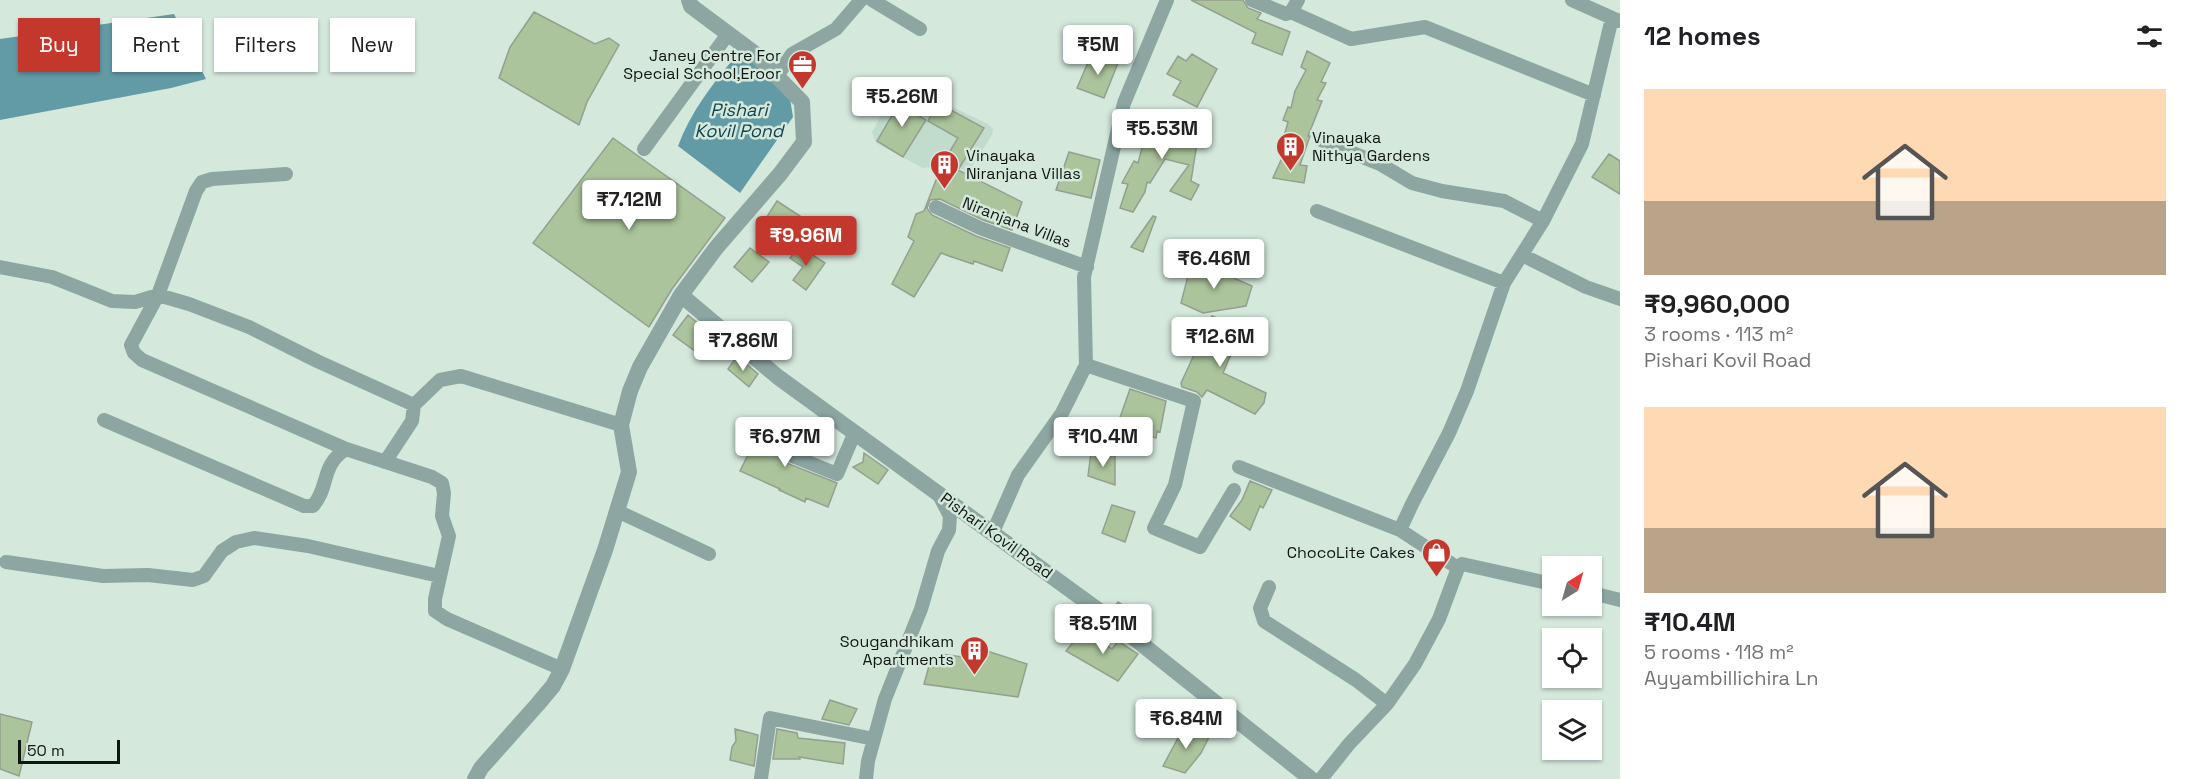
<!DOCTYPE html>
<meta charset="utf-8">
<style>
:root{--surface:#fff;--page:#f6f6f6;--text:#202124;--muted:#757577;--accent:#c4372c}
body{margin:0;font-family:"Space Grotesk",sans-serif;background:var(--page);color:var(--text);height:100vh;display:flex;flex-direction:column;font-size:22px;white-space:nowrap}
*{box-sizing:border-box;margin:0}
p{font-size:20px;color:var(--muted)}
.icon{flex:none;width:33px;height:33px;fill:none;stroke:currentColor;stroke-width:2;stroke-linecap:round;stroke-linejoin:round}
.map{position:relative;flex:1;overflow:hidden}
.sheet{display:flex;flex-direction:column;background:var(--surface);width:570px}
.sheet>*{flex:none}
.hud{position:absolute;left:18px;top:18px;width:570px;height:54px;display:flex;gap:12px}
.needle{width:39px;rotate:37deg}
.tools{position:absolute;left:1542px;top:556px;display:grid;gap:12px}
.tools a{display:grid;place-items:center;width:60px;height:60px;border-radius:0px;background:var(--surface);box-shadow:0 2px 4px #0004;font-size:30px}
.scale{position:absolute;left:18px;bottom:15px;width:102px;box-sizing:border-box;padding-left:6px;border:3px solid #101713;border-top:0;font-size:16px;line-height:21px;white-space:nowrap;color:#101713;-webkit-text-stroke:4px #d4e8dc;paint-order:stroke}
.price{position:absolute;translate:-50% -51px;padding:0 14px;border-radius:6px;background:#fff;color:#222;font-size:20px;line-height:39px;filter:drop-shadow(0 2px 3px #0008)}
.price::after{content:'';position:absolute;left:50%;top:36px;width:18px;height:14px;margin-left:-9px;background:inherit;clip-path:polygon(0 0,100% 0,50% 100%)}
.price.active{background:var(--accent);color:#fff}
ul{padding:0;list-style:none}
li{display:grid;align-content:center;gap:12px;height:318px;padding:0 24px}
li span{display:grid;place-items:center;height:186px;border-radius:0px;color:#555}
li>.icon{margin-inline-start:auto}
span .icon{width:108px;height:108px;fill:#fffc;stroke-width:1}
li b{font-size:26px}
h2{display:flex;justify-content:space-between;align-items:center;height:72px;padding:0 24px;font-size:26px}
.pill{padding:0 21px;border-radius:0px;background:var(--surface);box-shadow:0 2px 4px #0004;font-size:21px;line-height:54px}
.pill.active{background:var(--accent);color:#fff}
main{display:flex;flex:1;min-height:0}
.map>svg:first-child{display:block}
</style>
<main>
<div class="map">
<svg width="1620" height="779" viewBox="0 0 1620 779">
<rect width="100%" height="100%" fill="#d4e8dc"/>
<!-- built -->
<path fill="#c1dccc" d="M906,85L988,124L993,129L992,135L969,171H965L938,157L930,167L923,168L876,143L872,132L894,93Z"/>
<!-- water -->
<path fill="#629ba6" d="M174,14L206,79L171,88L0,120V39Z
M734,58L752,61L790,99L793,117L740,193L678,146C691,112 711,86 734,58Z"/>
<!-- building -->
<path fill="#abc49b" stroke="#959f8f" stroke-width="1.5" d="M1191,0H1243L1248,8L1261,13L1257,19L1290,32L1282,55L1252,43L1256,33Z
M534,12L595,44L609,38L619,45L587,102L579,125L499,78L510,47Z
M1307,51L1330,63L1321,82L1326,83L1317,100L1322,101L1308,136H1310L1300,165L1307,166L1304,183L1273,178L1286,149L1281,147L1288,122L1283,120L1288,107L1291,108L1295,91L1306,70L1301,67Z
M1092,53L1118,63L1104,98L1077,88Z
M1192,54L1217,69L1197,107L1173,95L1181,81L1167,74L1178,56L1186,61Z
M904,95L916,101L910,111L926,120L903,157L877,141Z
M938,103L984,128L958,170L1022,202L1012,230L983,220L940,199L930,200L927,208L932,215L976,236L1010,248L1002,271L974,261L973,264L949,256L941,253L914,297L892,284L914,241L908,237L916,214L924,211L936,180L951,158L947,156L958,138L928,121Z
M1151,114L1199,131L1191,181L1199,185L1191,200L1170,191L1189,165L1165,159L1150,183L1147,182L1145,192L1133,212L1120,208L1128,184L1122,183L1134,161L1138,163Z
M613,138L725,218L672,289L649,327L533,243Z
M1069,152L1100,160L1091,198L1056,190Z
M1609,154L1620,161V194L1592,177Z
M777,201L800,216L788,237L761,226Z
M1153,216L1156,217L1143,252L1131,247Z
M799,246L825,263L806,290L793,280L803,267L790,258Z
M750,248L769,262L752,282L734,267Z
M1192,260L1252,286L1246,306L1203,313L1181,303Z
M688,315L717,339L703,357L673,335Z
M1212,316L1242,329L1223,373L1266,393L1264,403L1255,414L1207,390L1202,397L1197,392L1182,387L1181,383Z
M737,356L758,374L749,387L728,369Z
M1130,389L1166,401L1160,432L1157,431L1156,438L1117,426Z
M769,420L796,433L790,446L785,448L782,452L781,457L784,462L837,483L828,507L806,498L805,502L779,490L780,489L740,471L755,441L757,442Z
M864,453L888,470L878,484L853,467L863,462Z
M1091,453L1115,456V485L1088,476Z
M1250,481L1272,490L1263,508L1260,506L1250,530L1230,516L1242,500Z
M1112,505L1135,512L1125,542L1102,533Z
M1118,602L1147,621L1139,628L1113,608Z
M1083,630L1112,649L1118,641L1138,654L1118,681L1066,651Z
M987,651L1027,664L1018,697L924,684L929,666L937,667L942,654L983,660Z
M830,700L857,709L849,725L822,719Z
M0,714L32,722L19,776L0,769Z
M1185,725L1209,737L1201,753L1185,773L1163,766Z
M735,729L758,735L754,766L730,760L732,747L736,741Z
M777,729L797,733L798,738L845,743L843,764L799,757L800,759H773Z"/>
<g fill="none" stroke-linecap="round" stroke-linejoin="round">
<!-- minor -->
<path stroke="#8da6a2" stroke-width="14" d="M872,0L920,29
M1252,0L1286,14L1291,12L1298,0
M1572,0L1619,21
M1291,12L1351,39L1425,27L1594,95
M777,76L792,54L836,29L861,0
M1323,141L1380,164L1412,183L1442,191L1504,201L1543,221
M644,149L728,34
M286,174L212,179L202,182L196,191L158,295L131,345L134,353L142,360L346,449L432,477L442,483L444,493L442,516L449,536L435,599V611L447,619L562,669
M936,207L980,228L1087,267
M1317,211L1504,283
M1522,255L1586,287L1620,299
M0,267L52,277L112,301L135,302L158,295L189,304L249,327L317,361L414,405L440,380L461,376L621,425
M1086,365L1194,401L1175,485L1154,528L1200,547L1234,490
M104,420L304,506H313C330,486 320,466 346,449
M790,455L837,474L855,432
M385,462L412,421L414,405
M1239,467L1400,530
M617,511L709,554
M993,532L1018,475L1062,413L1086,365L1084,277L1124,103L1167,0
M6,562L103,576L148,575L193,580L204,576L222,551L236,542L254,538L308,546L439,576
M1458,568L1400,530L1412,504L1449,433L1467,391L1504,283L1543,221L1582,144L1612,18
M1269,587L1260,608L1264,621L1356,680L1387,704
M1592,593L1620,600
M761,778L770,718L874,739
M866,779L868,761L885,699L921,609L938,551L949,530L950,516L939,495
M1321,779L1349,744L1387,704L1415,664L1439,619L1458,568L1462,564L1552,584"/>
<!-- tertiary -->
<path stroke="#8da6a2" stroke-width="16" d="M681,295L778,377L1109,618L1311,779
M475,779L481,768L537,705L553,686L562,669L605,550L629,472L621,425L630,391L640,367L681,295L716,248L780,174L804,142L802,102L754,53L691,6L689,0"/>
</g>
<!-- icons -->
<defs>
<symbol id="office-pin" viewBox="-11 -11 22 30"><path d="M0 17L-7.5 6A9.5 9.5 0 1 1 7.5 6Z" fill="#c4372c" stroke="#d4e8dc"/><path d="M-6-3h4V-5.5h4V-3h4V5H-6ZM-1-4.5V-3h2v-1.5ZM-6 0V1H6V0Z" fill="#fff"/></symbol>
<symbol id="building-pin" viewBox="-11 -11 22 30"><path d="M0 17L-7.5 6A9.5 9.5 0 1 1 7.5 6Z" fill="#c4372c" stroke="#d4e8dc"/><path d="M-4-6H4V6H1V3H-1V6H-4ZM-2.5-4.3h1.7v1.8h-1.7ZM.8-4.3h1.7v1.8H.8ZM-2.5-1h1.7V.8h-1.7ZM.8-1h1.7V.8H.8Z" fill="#fff"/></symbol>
<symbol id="shop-pin" viewBox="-11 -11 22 30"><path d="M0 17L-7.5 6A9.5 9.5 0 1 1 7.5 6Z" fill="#c4372c" stroke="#d4e8dc"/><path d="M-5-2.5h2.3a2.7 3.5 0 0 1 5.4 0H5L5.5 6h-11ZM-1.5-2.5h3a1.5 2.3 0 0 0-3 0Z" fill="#fff"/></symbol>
</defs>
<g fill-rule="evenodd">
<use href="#office-pin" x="786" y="48" width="33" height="45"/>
<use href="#building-pin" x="1274" y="130" width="33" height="45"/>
<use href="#building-pin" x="928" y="148" width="33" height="45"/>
<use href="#shop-pin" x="1420" y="536" width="33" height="45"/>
<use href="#building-pin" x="958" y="634" width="33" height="45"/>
</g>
<g text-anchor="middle" stroke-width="5" stroke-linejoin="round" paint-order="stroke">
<!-- poi labels -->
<g font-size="16" fill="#101713" stroke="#d4e8dc" text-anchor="end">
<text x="781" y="61">Janey Centre For<tspan x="781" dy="18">Special School,Eroor</tspan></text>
<text x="1312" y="143" text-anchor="start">Vinayaka<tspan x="1312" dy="18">Nithya Gardens</tspan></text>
<text x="966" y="161" text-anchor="start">Vinayaka<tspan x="966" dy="18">Niranjana Villas</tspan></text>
<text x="1415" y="558">ChocoLite Cakes</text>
<text x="954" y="647">Sougandhikam<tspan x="954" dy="18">Apartments</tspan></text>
</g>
<!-- street labels -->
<g font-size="16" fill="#101713" stroke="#d4e8dc">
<text transform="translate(1017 222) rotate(21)" y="6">Niranjana Villas</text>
<text transform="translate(997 535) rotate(36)" y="6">Pishari Kovil Road</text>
</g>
<!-- water labels -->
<g font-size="18" font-style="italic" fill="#11464e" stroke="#d4e8dc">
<text x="739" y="116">Pishari<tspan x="739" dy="21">Kovil Pond</tspan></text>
</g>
</g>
</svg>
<div class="tools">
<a><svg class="needle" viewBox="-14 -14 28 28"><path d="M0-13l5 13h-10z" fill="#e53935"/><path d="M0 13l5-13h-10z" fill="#757577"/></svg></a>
<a><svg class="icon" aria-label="locate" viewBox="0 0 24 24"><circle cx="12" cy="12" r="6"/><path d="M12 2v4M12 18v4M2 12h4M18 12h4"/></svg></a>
<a><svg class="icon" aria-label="layers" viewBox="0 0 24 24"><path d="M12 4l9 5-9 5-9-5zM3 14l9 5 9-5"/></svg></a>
</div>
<div class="scale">50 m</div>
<b class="price" style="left:1098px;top:76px">₹5M</b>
<b class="price" style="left:902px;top:128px">₹5.26M</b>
<b class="price" style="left:1162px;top:160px">₹5.53M</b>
<b class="price" style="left:629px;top:231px">₹7.12M</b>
<b class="price active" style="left:806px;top:267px">₹9.96M</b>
<b class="price" style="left:1214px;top:290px">₹6.46M</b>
<b class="price" style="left:1220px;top:368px">₹12.6M</b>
<b class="price" style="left:743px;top:372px">₹7.86M</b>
<b class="price" style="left:785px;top:468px">₹6.97M</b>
<b class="price" style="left:1103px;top:468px">₹10.4M</b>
<b class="price" style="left:1103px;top:655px">₹8.51M</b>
<b class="price" style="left:1186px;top:750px">₹6.84M</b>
<div class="hud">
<a class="pill active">Buy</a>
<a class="pill">Rent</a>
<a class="pill">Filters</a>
<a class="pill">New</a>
</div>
</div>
<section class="sheet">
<h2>12 homes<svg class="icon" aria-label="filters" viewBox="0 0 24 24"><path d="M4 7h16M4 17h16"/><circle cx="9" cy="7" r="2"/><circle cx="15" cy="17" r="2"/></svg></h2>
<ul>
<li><span style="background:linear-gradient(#ffd9b3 60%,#b9a48a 0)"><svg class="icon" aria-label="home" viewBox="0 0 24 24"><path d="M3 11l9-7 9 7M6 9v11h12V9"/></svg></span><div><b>₹9,960,000</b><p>3 rooms · 113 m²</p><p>Pishari Kovil Road</p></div></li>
<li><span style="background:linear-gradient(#ffd9b3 65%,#b9a48a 0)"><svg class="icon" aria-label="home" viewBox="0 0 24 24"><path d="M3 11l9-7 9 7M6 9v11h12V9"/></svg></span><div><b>₹10.4M</b><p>5 rooms · 118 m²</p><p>Ayyambillichira Ln</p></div></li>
</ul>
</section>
</main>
